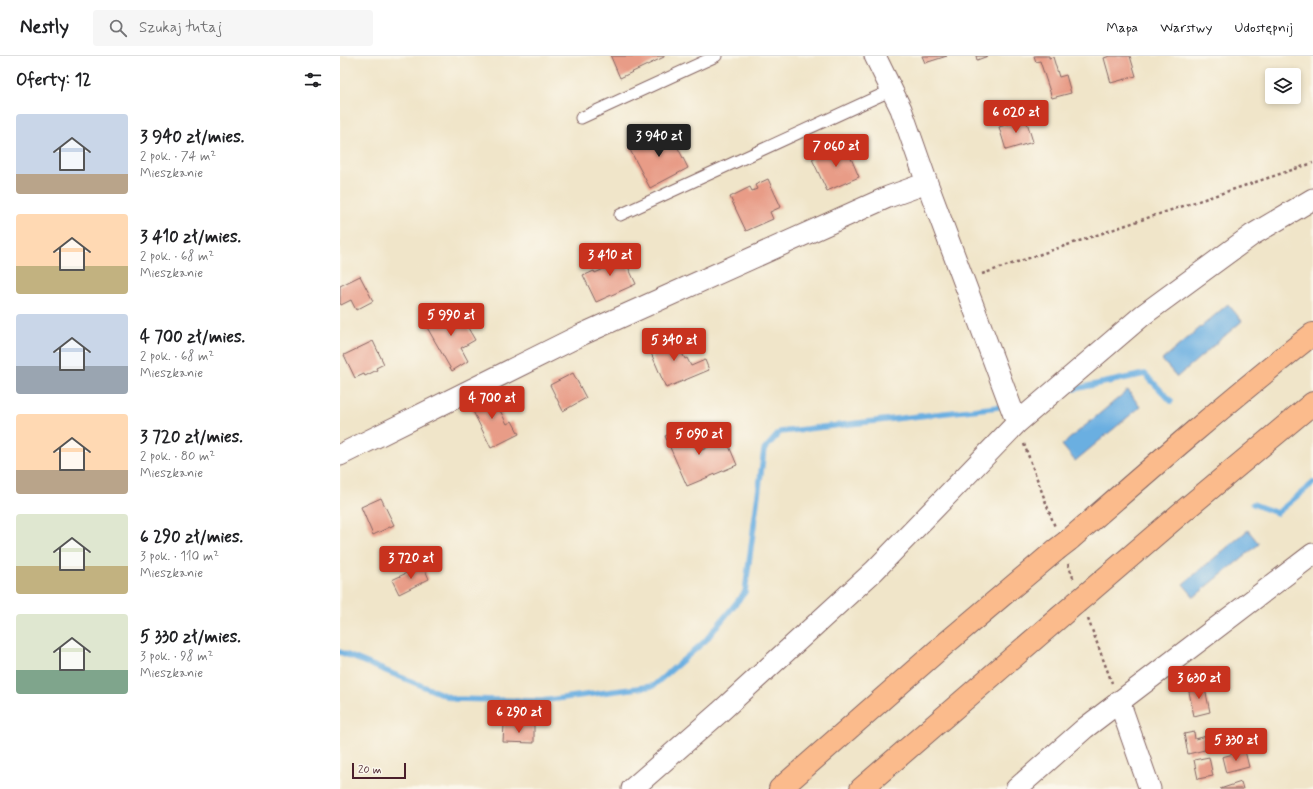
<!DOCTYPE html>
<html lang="pl">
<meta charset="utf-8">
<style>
:root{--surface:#fff;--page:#f6f6f6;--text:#202124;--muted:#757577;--line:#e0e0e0;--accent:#c8321e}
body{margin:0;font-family:Mynerve,sans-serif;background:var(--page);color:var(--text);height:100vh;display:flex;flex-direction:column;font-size:15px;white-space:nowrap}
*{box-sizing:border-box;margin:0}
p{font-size:13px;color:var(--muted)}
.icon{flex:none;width:22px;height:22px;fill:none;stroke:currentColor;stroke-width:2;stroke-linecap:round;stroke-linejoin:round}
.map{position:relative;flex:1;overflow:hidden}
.side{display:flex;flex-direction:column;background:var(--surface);width:340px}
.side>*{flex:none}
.tools{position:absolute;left:925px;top:12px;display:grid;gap:8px}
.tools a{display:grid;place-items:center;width:36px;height:36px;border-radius:4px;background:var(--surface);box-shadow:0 2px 6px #0003;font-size:20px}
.scale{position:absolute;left:12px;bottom:10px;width:54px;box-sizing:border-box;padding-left:4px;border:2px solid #4a1f2b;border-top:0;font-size:11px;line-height:14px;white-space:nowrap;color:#4a1f2b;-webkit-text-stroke:3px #fbf7ec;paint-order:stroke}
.price{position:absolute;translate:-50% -34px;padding:0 9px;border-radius:4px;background:var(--accent);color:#fff;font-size:13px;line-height:26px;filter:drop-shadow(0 1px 2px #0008)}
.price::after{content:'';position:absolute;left:50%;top:24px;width:12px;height:9px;margin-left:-6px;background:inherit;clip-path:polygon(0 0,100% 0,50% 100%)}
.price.current{background:#222;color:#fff}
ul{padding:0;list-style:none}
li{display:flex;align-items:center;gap:12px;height:100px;padding:0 16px}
li span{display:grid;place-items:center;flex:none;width:112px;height:80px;border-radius:4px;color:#555}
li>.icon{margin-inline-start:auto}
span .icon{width:48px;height:48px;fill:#fffc;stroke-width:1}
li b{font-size:17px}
h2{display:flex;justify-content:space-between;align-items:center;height:48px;padding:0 16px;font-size:17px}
header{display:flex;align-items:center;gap:24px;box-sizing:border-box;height:56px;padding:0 20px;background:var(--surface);border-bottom:1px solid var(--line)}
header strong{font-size:19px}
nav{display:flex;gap:22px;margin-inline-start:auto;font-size:14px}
.search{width:280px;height:36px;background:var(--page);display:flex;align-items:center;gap:10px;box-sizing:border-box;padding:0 14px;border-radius:4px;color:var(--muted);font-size:15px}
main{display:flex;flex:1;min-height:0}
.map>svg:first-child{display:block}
</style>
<header>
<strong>Nestly</strong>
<div class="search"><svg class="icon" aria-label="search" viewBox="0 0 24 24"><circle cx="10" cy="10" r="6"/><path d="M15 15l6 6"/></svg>Szukaj tutaj</div>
<nav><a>Mapa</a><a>Warstwy</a><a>Udostępnij</a></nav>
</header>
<main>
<section class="side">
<h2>Oferty: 12<svg class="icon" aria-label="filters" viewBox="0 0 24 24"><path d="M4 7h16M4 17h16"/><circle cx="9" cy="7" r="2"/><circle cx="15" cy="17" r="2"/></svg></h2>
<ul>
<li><span style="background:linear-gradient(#c9d6e8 75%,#b9a48a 0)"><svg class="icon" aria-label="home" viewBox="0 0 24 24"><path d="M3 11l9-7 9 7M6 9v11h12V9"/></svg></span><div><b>3 940 zł/mies.</b><p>2 pok. · 74 m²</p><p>Mieszkanie</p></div></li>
<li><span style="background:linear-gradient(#ffd9b3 65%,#c2b280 0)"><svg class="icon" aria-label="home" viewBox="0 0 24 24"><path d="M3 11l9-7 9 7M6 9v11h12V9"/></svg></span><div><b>3 410 zł/mies.</b><p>2 pok. · 68 m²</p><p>Mieszkanie</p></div></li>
<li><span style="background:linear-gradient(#c9d6e8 65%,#9aa5b1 0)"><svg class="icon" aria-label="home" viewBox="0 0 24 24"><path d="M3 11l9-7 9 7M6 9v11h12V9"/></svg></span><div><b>4 700 zł/mies.</b><p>2 pok. · 68 m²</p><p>Mieszkanie</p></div></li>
<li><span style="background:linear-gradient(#ffd9b3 70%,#b9a48a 0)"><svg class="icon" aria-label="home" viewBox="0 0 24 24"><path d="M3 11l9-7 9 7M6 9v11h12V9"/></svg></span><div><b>3 720 zł/mies.</b><p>2 pok. · 80 m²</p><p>Mieszkanie</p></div></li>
<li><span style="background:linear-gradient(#dfe7d0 65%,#c2b280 0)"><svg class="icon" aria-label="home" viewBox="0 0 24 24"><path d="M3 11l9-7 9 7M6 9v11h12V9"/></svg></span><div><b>6 290 zł/mies.</b><p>3 pok. · 110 m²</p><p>Mieszkanie</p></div></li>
<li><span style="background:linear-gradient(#dfe7d0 70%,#7fa58c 0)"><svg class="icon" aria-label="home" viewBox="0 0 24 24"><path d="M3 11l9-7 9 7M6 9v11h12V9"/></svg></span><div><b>5 330 zł/mies.</b><p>3 pok. · 98 m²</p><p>Mieszkanie</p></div></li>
</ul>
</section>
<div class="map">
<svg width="973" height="733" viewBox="0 0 973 733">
<rect width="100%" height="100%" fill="#fbf7ec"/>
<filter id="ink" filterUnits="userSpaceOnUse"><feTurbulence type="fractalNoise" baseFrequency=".025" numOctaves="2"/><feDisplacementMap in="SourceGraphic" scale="8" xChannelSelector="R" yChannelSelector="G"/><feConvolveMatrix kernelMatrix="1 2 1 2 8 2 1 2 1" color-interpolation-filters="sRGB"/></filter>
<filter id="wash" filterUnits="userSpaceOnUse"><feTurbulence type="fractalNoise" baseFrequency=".012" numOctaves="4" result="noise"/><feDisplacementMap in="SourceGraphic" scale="16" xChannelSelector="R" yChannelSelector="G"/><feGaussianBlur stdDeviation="0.9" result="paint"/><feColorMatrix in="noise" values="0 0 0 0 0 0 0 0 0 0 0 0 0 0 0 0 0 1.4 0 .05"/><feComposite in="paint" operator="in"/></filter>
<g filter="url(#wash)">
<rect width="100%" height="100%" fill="#f0e5c9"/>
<!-- water -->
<path fill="#6bafe1" stroke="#5a6786" d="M888,248L902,265L837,321L822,304Z
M788,334L800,351L735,405L722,389Z
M908,474L919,488L854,541L843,528Z"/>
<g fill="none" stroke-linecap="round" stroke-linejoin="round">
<!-- stream -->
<path stroke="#6bafe1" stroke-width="5.5" d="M734,333L805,318L831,345
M913,448L937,457L973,427
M0,596L114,643L201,645L313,630L365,585L405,536L424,394L440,376L658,351"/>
</g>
<g id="blocks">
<!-- building -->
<path fill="#e89c87" d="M272,0H324V1L280,22L271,1Z
M582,0H607L585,7Z
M636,0H648L637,4Z
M694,0H709V2L713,1L719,21L726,19L731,37L712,42L700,5L696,6Z
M770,0H790L796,20L771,27L764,2Z
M686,63L693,86L666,94L659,71Z
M328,72L348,112L310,132L289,92Z
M505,88L519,121L487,135L472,103L482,98L483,101L488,99L486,97Z
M428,123L441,151L430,156L433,163L406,175L390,141L410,131L412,135L417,133L415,129Z
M279,191L296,228L256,246L243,219L245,218V219L254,215L255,217L268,211L262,199Z
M20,220L33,245L16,254L11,244L1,249L0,247V230Z
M116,251L135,284L121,292L128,305L112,315L85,268Z
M337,280L344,296L342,297L345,303L347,302L351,310L365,304L369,314L326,332L308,290L325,283L326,285Z
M33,285L44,308L36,312L37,314L25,320L24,318L15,322L4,299Z
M233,317L246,342L223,355L210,329Z
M150,335L167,368L172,365L179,378L151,392L128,345Z
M351,369L362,394L386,383L397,409L347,430L325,380Z
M41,442L54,469L33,479L21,451Z
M83,509L89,523L59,538L52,524Z
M864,628L870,656L854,660L848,631Z
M164,668L194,669V687L163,686Z
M854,676L855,683L874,678L877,691L848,698L844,678Z
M905,695L909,711L886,717L882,701Z
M869,701L873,720L858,723L854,704Z
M901,726L903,733H880Z"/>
</g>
</g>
<g filter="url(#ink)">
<use href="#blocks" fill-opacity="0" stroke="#846462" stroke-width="1"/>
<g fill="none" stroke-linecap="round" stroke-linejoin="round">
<defs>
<path id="lane" d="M241,62L376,0
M280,159L552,34"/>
<path id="street" d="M535,0L561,53L587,127L677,367
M0,399L243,278L548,141L587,127
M779,645L810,733
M292,733L380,656L534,515L677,367L803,259L912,179L973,143
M676,733L745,672L973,498"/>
<path id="highway" d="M729,484C809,414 889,344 973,278
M748,537L841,457L973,347
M440,733L605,588L716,494
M521,733L736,547"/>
</defs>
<!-- lane casing -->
<use href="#lane" stroke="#846462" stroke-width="13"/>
<!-- street casing -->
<use href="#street" stroke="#846462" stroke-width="23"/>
<!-- highway casing -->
<use href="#highway" stroke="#846462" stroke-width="24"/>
<!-- path -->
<path stroke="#846462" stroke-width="2.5" stroke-dasharray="3 3" stroke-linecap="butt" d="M642,218L801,164L973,107
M684,388L715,471
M728,508L734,524
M748,563L772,627"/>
<!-- lane -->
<use href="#lane" stroke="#fff" stroke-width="11"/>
<!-- street -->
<use href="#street" stroke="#fff" stroke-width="21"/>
<!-- highway -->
<use href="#highway" stroke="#fbbb8c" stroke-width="22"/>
<defs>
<path id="highway-bridge" d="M716,494L729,484
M736,547L748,537"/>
</defs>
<!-- highway-bridge casing -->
<use href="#highway-bridge" stroke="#846462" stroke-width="24" stroke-linecap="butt"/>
<!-- highway-bridge -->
<use href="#highway-bridge" stroke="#fbbb8c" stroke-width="22"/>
</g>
</g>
</svg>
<div class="tools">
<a><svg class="icon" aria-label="layers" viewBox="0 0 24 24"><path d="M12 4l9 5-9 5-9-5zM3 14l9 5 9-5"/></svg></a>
</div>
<div class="scale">20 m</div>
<b class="price" style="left:676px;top:78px">6 020 zł</b>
<b class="price current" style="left:319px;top:102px">3 940 zł</b>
<b class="price" style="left:496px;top:112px">7 060 zł</b>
<b class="price" style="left:270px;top:221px">3 410 zł</b>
<b class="price" style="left:111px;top:281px">5 990 zł</b>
<b class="price" style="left:334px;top:306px">5 340 zł</b>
<b class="price" style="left:152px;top:364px">4 700 zł</b>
<b class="price" style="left:359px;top:400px">5 090 zł</b>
<b class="price" style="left:71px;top:524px">3 720 zł</b>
<b class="price" style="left:859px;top:644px">3 630 zł</b>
<b class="price" style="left:179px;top:678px">6 290 zł</b>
<b class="price" style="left:896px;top:706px">5 330 zł</b>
</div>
</main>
